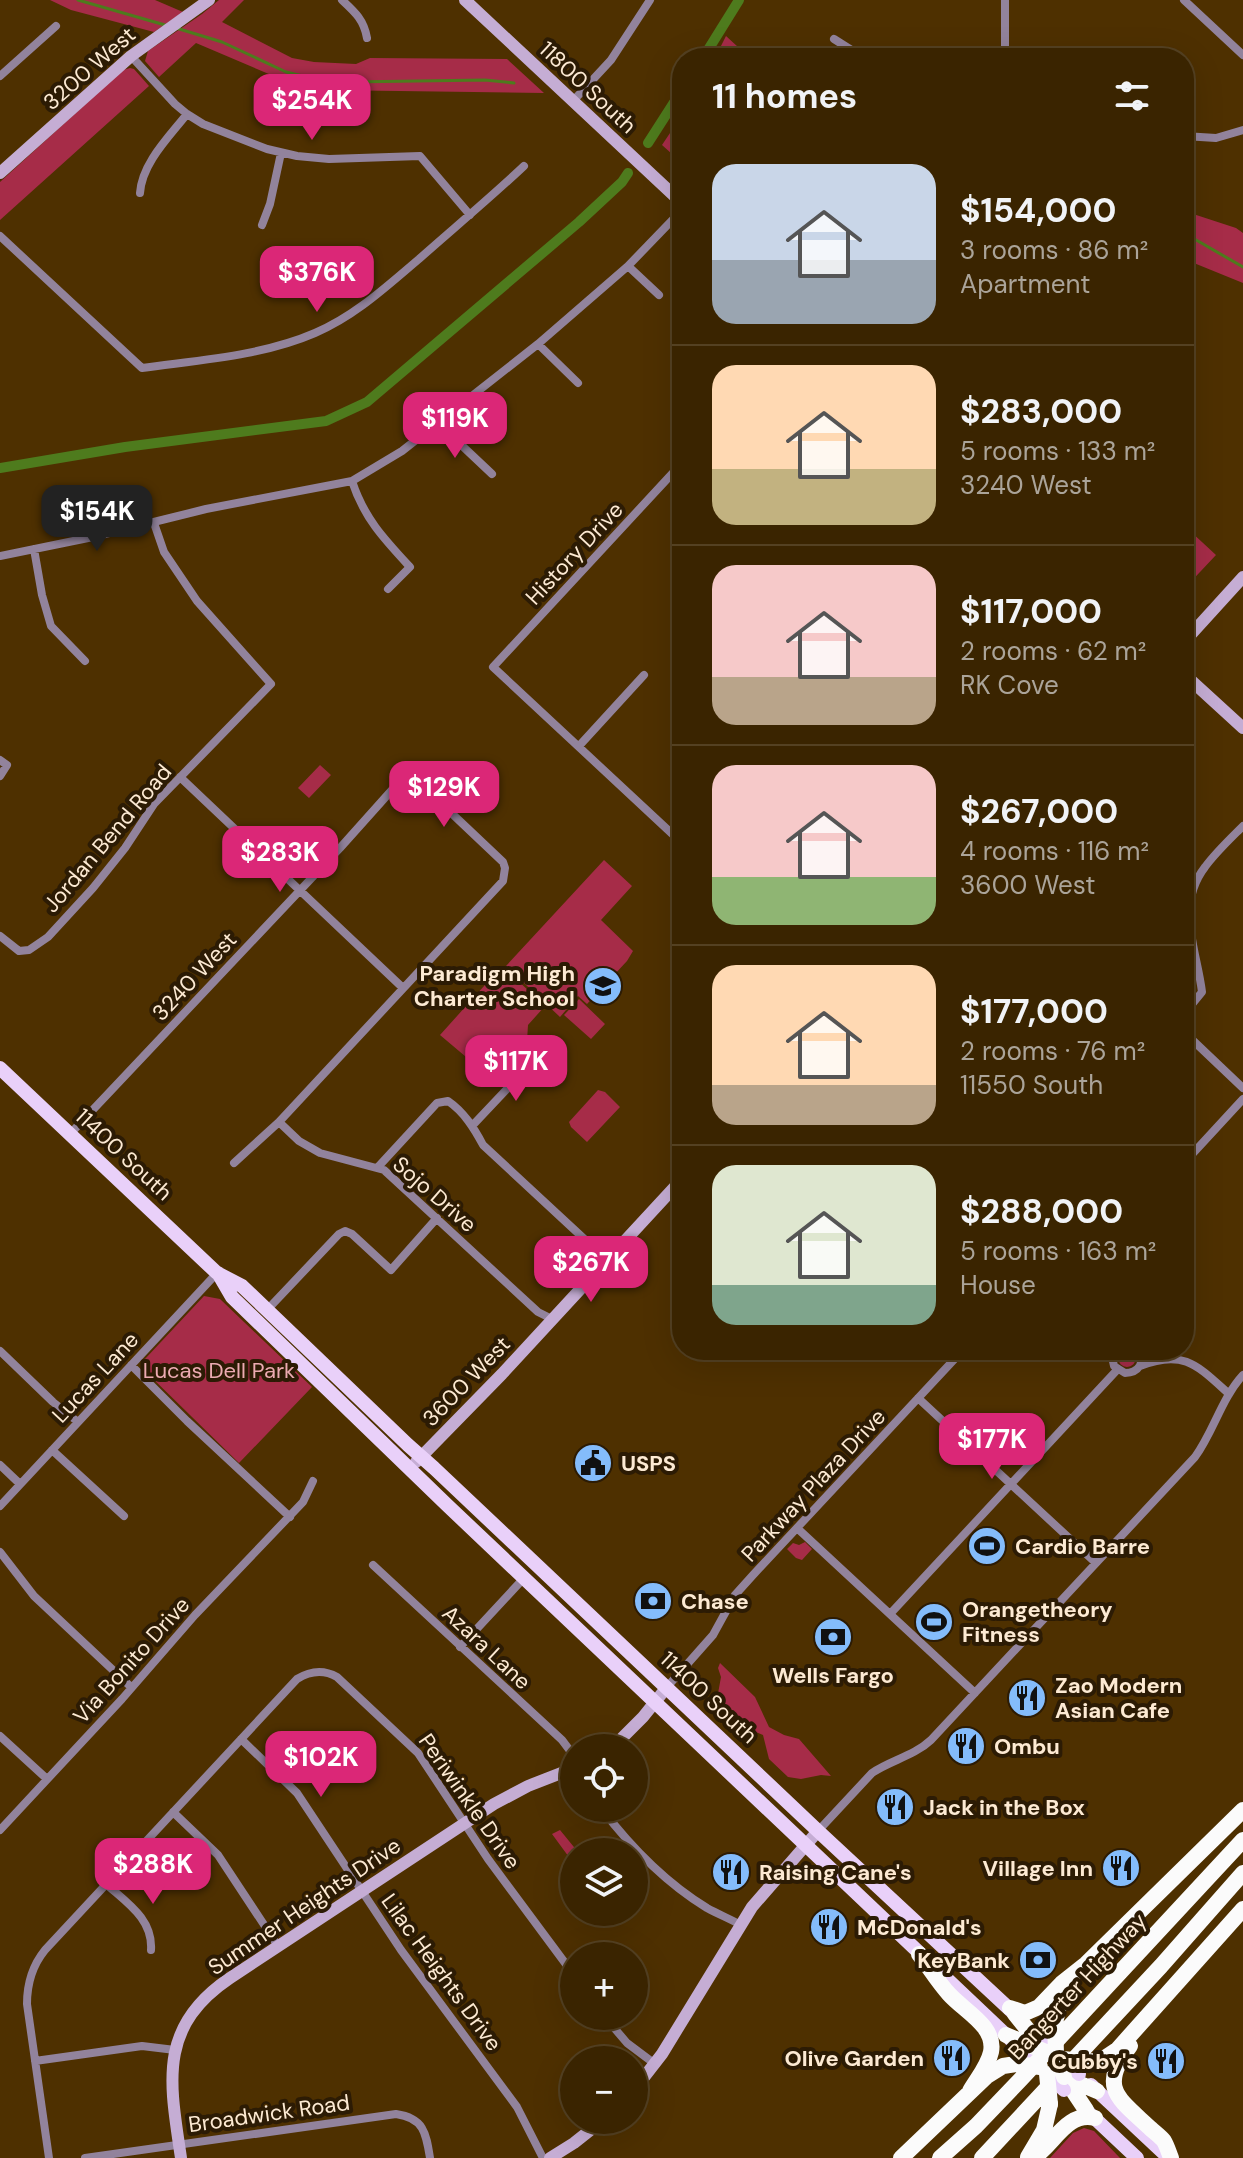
<!DOCTYPE html>
<meta charset="utf-8">
<style>
:root{--surface:#3a2400;--page:#412c0a;--text:#f1f3f6;--muted:#aba499;--line:#544122;--accent:#db2777}
body{margin:0;font-family:"DM Sans",sans-serif;background:var(--page);color:var(--text);height:100vh;display:flex;flex-direction:column;font-size:30px;white-space:nowrap}
*{box-sizing:border-box;margin:0}
p{font-size:26px;color:var(--muted)}
.icon{flex:none;width:44px;height:44px;fill:none;stroke:currentColor;stroke-width:2;stroke-linecap:round;stroke-linejoin:round}
.map{position:relative;flex:1;overflow:hidden}
.sheet{position:absolute;left:672px;top:48px;width:522px;height:1312px;display:flex;flex-direction:column;background:var(--surface);border-radius:32px;box-shadow:0 8px 32px #0002,0 0 0 2px var(--line)}
.sheet>*{flex:none}
.tools{position:absolute;left:560px;top:1734px;display:grid;gap:16px}
.tools a{display:grid;place-items:center;width:88px;height:88px;border-radius:50%;background:var(--surface);box-shadow:0 8px 32px #0002,0 0 0 2px var(--line);font-size:40px}
.price{position:absolute;translate:-50% -68px;padding:0 18px;border-radius:16px;background:var(--accent);color:#fff;font-size:26px;line-height:52px;filter:drop-shadow(0 2px 4px #0008)}
.price::after{content:'';position:absolute;left:50%;top:48px;width:24px;height:18px;margin-left:-12px;background:inherit;clip-path:polygon(0 0,100% 0,50% 100%)}
.price.selected{background:#222;color:#fff}
ul{padding:0;list-style:none}
li{display:flex;align-items:center;gap:24px;height:200px;padding:0 40px}
li+li{border-top:2px solid var(--line)}
li span{display:grid;place-items:center;flex:none;width:224px;height:160px;border-radius:24px;color:#555}
li>.icon{margin-inline-start:auto}
span .icon{width:96px;height:96px;fill:#fffc;stroke-width:1}
li b{font-size:34px}
h2{display:flex;justify-content:space-between;align-items:center;height:96px;padding:0 40px;font-size:34px}
.map>svg:first-child{display:block}
</style>
<div class="map">
<svg width="1243" height="2158" viewBox="0 0 1243 2158">
<rect width="100%" height="100%" fill="#4e3000"/>
<!-- green -->
<path fill="#a62c48" d="M50,0H155L183,12L154,32L71,10Z
M219,0H244L222,22L292,58L314,62L356,64L370,58L507,59L544,93L325,90L290,83L196,43L159,77L145,61L148,51L202,14Z
M726,36L750,58H715Z
M130,68L134,69L149,86L0,220V182L123,70Z
M682,115V163L662,145Z
M1184,211L1236,228L1243,233V283L1184,259Z
M1189,530L1216,555L1184,589V535Z
M320,765L331,775L309,798L298,788Z
M604,860L632,886L601,920L633,951L627,961L587,1004L578,996L560,1017L506,966Z
M502,966L545,1006L528,1025L527,1041C516,1046 512,1052 514,1064L490,1042L472,1062L440,1035Z
M579,999L605,1024L591,1039L564,1015Z
M598,1090L605,1092L620,1107L587,1142L571,1127L569,1122Z
M204,1296L220,1299L312,1387L239,1463L145,1371V1359Z
M1118 1358a9 9 0 1 1 18 0a9 9 0 1 1-18 0Z
M805,1542L812,1549L802,1560L796,1558L787,1549L793,1543L799,1545Z
M720,1663L755,1697L769,1727L784,1735L799,1739L831,1776L821,1775L801,1779L788,1777L769,1759L763,1735L751,1730L737,1729L721,1714V1706L717,1699L721,1677L718,1668Z
M560,1830L578,1852H574V1864L552,1834Z
M1084,2128L1094,2131L1120,2158H1050L1073,2133Z"/>
<g fill="none" stroke-linecap="round" stroke-linejoin="round">
<!-- stream -->
<path stroke="#4e7b1d" stroke-width="3" d="M78,0L165,25
M176,28L222,42L286,72L315,79L349,82L485,80L514,83
M1184,233L1243,267"/>
<!-- canal -->
<path stroke="#4e7b1d" stroke-width="10" d="M703,58L739,0
M648,143L682,90
M0,468L125,447L326,421L367,402L579,222L622,182L628,173"/>
<!-- street -->
<path stroke="#92839c" stroke-width="8" d="M342,0C355,12 364,20 367,38
M1005,0V58
M1184,0L1243,55
M834,39L864,58
M131,56L175,104L187,114L203,124L267,149L297,156L329,159L420,156L470,215
M0,76L56,26
M573,101L611,60L650,0
M1184,136L1216,138L1243,130
M140,193C142,163 169,137 187,114
M262,225L270,204L281,153
M0,236L142,368C199,360 262,356 315,333C355,316 387,286 419,259C454,228 490,198 524,166
M628,266L659,295
M538,344L578,383
M439,424L492,474
M682,463L493,667L682,843
M352,481C364,518 384,539 410,567L388,589
M34,549L42,595L51,626L85,661
M0,556L93,537L206,509L352,481L402,451L538,344L628,266L682,210
M579,746L644,675
M0,760L7,765L0,776
M180,777L403,988
M671,833L682,820
M0,936L19,951L29,950L48,937L93,888L125,848L154,804L271,684L197,601L164,552L154,523
M1184,1014L1202,992C1197,950 1175,906 1205,867C1216,852 1230,839 1243,826
M1184,1032L1243,1088
M279,1122L299,1141L320,1153L384,1170L538,1312L552,1319
M472,1126L522,1073L529,1058
M70,1134L340,848L408,772L503,862L505,868L503,881L279,1122L234,1163
M1184,1163L1243,1099
M378,1167L437,1103L448,1101C464,1112 474,1128 483,1145L607,1260
M267,1310L339,1234L345,1231L352,1234L391,1270L437,1218
M1114,1350L1112,1357L1114,1366L1125,1373C1139,1373 1145,1362 1140,1350
M0,1351L53,1402L78,1422
M131,1365L187,1421L290,1517
M1140,1366C1183,1349 1197,1365 1228,1393
M918,1398L1096,1563
M52,1450L124,1516
M0,1465L20,1484
M0,1506L217,1273
M797,1528L975,1693
M0,1552L34,1596L131,1687
M373,1565L562,1740L574,1756
M890,1614L1117,1370
M460,1647L524,1578
M667,1687L713,1635L735,1595L753,1575L963,1350
M0,1736L47,1779
M241,1739L297,1793L401,1950L517,2107L543,2158
M601,1808C630,1846 666,1883 707,1908C718,1914 730,1919 741,1925
M173,1812L218,1855L278,1946
M0,1830L122,1699L195,1615L303,1502L313,1481
M818,1831L872,1773C891,1760 914,1756 931,1740L1195,1457C1214,1431 1221,1399 1243,1375
M106,1884C127,1903 153,1919 151,1950
M604,2016L627,2043L655,2064
M35,2061L142,2046L175,2050
M49,2158L27,2004C27,1984 32,1966 45,1950L297,1679C310,1671 323,1669 337,1677L418,1753L488,1859L574,1975
M85,2158L396,2114C424,2118 426,2133 430,2158"/>
<!-- secondary -->
<path stroke="#c5add4" stroke-width="12" d="M465,0L682,203
M0,173L131,56L209,0
M1184,642L1243,577
M1184,674L1243,728
M416,1462L502,1374L682,1179
M612,1748L643,1717L667,1687
M634,2090L662,2054L752,1907L818,1831
M181,2158C170,2083 157,2027 230,1978L494,1804L528,1786L574,1768
M550,2158L574,2143L603,2120"/>
<!-- primary -->
<path stroke="#e9d0f9" stroke-width="14" d="M0,1068L217,1273L242,1286L408,1445L434,1468L818,1831L1017,2016
M218,1273L232,1297L447,1505L1026,2054
M1091,2085L1169,2158
M1088,2112L1137,2158"/>
<!-- highway -->
<path stroke="#fbfbfb" stroke-width="16" d="M919,1954C929,1967 938,1982 949,1994C964,2011 996,2026 991,2052C988,2066 977,2079 970,2091
M1010,2008L1025,2013L1039,2007L1062,1983L1086,1964L1243,1810
M1015,2014L1032,2035L1039,2049
M1055,2023L1060,2002L1071,1985
M1006,2035L1039,2049
M1130,2046C1098,2088 1118,2098 1150,2128C1154,2132 1160,2136 1164,2141C1167,2146 1169,2153 1171,2158
M1090,2062L1105,2058L1117,2050L1243,1909
M1064,2077L1086,2110
M1064,2077L1097,2091
M1028,2157L1044,2130L1050,2104
M901,2158L987,2076L1003,2066L1016,2064
M940,2158L976,2126L1021,2079L1243,1840
M982,2158L1161,1966L1243,1873
M1033,2158C1054,2145 1066,2111 1095,2118"/>
<!-- primary-bridge -->
<path stroke="#e9d0f9" stroke-width="14" d="M1041,2038L1056,2053
M1063,2059L1079,2074
M1047,2074L1064,2090"/>
<!-- highway-bridge -->
<path stroke="#fbfbfb" stroke-width="16" d="M1055,2023L1056,2053
M1039,2049L1058,2057L1064,2077
M1063,2059L1090,2062
M1016,2064L1040,2067
M1047,2074L1050,2104"/>
</g>
<!-- icons -->
<defs>
<symbol id="school-disc" viewBox="-11 -11 22 22"><circle r="9.5" fill="#84bcfb" stroke="#2c1b04"/><path d="M0-5L7-2L0 1L-7-2ZM-4 1L0 2.5L4 1V4Q0 6-4 4Z" fill="#111"/></symbol>
<symbol id="civic-disc" viewBox="-11 -11 22 22"><circle r="9.5" fill="#84bcfb" stroke="#2c1b04"/><path d="M-.6-6.5H3V-4.5H.6V-3L4-1V1h2V6H-6V1h2V-1L-.6-3ZM-1.2 2.5V6h2.4V2.5Z" fill="#111"/></symbol>
<symbol id="stadium-disc" viewBox="-11 -11 22 22"><circle r="9.5" fill="#84bcfb" stroke="#2c1b04"/><path d="M0-5a6.5 5 0 1 0 0 10a6.5 5 0 1 0 0-10ZM-3.5-1.8h7v3.6h-7Z" fill="#111"/></symbol>
<symbol id="bank-disc" viewBox="-11 -11 22 22"><circle r="9.5" fill="#84bcfb" stroke="#2c1b04"/><path d="M-6-4H6V4H-6ZM0-2.3a2.3 2.3 0 1 0 0 4.6a2.3 2.3 0 1 0 0-4.6Z" fill="#111"/></symbol>
<symbol id="restaurant-disc" viewBox="-11 -11 22 22"><circle r="9.5" fill="#84bcfb" stroke="#2c1b04"/><path d="M-5-6h1v4h1v-4h1v4h1v-4h1v5L-1.5 .5V6h-2V.5L-5-1ZM5-6V6H3V1.5H1.5Q1.5-4 5-6Z" fill="#111"/></symbol>
</defs>
<g fill-rule="evenodd">
<use href="#school-disc" x="581" y="964" width="44" height="44"/>
<use href="#civic-disc" x="571" y="1441" width="44" height="44"/>
<use href="#stadium-disc" x="965" y="1524" width="44" height="44"/>
<use href="#bank-disc" x="631" y="1579" width="44" height="44"/>
<use href="#stadium-disc" x="912" y="1600" width="44" height="44"/>
<use href="#bank-disc" x="811" y="1615" width="44" height="44"/>
<use href="#restaurant-disc" x="1005" y="1676" width="44" height="44"/>
<use href="#restaurant-disc" x="944" y="1724" width="44" height="44"/>
<use href="#restaurant-disc" x="873" y="1785" width="44" height="44"/>
<use href="#restaurant-disc" x="1099" y="1846" width="44" height="44"/>
<use href="#restaurant-disc" x="709" y="1850" width="44" height="44"/>
<use href="#restaurant-disc" x="807" y="1905" width="44" height="44"/>
<use href="#bank-disc" x="1016" y="1938" width="44" height="44"/>
<use href="#restaurant-disc" x="930" y="2036" width="44" height="44"/>
<use href="#restaurant-disc" x="1144" y="2039" width="44" height="44"/>
</g>
<g text-anchor="middle" stroke-width="8" stroke-linejoin="round" paint-order="stroke">
<!-- street labels -->
<g font-size="22" fill="#fdead3" stroke="#2c1b04">
<text transform="translate(89 68) rotate(-41)" y="8">3200 West</text>
<text transform="translate(588 87) rotate(43)" y="8">11800 South</text>
<text transform="translate(574 553) rotate(-47)" y="8">History Drive</text>
<text transform="translate(107 838) rotate(-50)" y="8">Jordan Bend Road</text>
<text transform="translate(194 976) rotate(-47)" y="8">3240 West</text>
<text transform="translate(124 1154) rotate(43)" y="8">11400 South</text>
<text transform="translate(435 1194) rotate(41)" y="8">Sojo Drive</text>
<text transform="translate(95 1377) rotate(-47)" y="8">Lucas Lane</text>
<text transform="translate(466 1381) rotate(-46)" y="8">3600 West</text>
<text transform="translate(813 1485) rotate(-47)" y="8">Parkway Plaza Drive</text>
<text transform="translate(487 1647) rotate(43)" y="8">Azara Lane</text>
<text transform="translate(131 1660) rotate(-48)" y="8">Via Bonito Drive</text>
<text transform="translate(709 1697) rotate(43)" y="8">11400 South</text>
<text transform="translate(470 1801) rotate(55)" y="8">Periwinkle Drive</text>
<text transform="translate(304 1906) rotate(-34)" y="8">Summer Heights Drive</text>
<text transform="translate(442 1972) rotate(54)" y="8">Lilac Heights Drive</text>
<text transform="translate(1077 1986) rotate(-47)" y="8">Bangerter Highway</text>
<text transform="translate(269 2113) rotate(-8)" y="8">Broadwick Road</text>
</g>
<!-- poi labels -->
<g font-size="22" font-weight="bold" fill="#fdead3" stroke="#2c1b04" text-anchor="start">
<text x="575" y="981" text-anchor="end">Paradigm High<tspan x="575" dy="25">Charter School</tspan></text>
<text x="621" y="1471">USPS</text>
<text x="1015" y="1554">Cardio Barre</text>
<text x="681" y="1609">Chase</text>
<text x="962" y="1617">Orangetheory<tspan x="962" dy="25">Fitness</tspan></text>
<text x="833" y="1683" text-anchor="middle">Wells Fargo</text>
<text x="1055" y="1693">Zao Modern<tspan x="1055" dy="25">Asian Cafe</tspan></text>
<text x="994" y="1754">Ombu</text>
<text x="923" y="1815">Jack in the Box</text>
<text x="1093" y="1876" text-anchor="end">Village Inn</text>
<text x="759" y="1880">Raising Cane's</text>
<text x="857" y="1935">McDonald's</text>
<text x="1010" y="1968" text-anchor="end">KeyBank</text>
<text x="924" y="2066" text-anchor="end">Olive Garden</text>
<text x="1138" y="2069" text-anchor="end">Cubby's</text>
</g>
<!-- park labels -->
<g font-size="22" fill="#ecaab1" stroke="#2c1b04">
<text x="219" y="1378">Lucas Dell Park</text>
</g>
</g>
</svg>
<div class="tools">
<a><svg class="icon" aria-label="locate" viewBox="0 0 24 24"><circle cx="12" cy="12" r="6"/><path d="M12 2v4M12 18v4M2 12h4M18 12h4"/></svg></a>
<a><svg class="icon" aria-label="layers" viewBox="0 0 24 24"><path d="M12 4l9 5-9 5-9-5zM3 14l9 5 9-5"/></svg></a>
<a>+</a>
<a>−</a>
</div>
<b class="price" style="left:312px;top:142px">$254K</b>
<b class="price" style="left:317px;top:314px">$376K</b>
<b class="price" style="left:455px;top:460px">$119K</b>
<b class="price selected" style="left:97px;top:553px">$154K</b>
<b class="price" style="left:444px;top:829px">$129K</b>
<b class="price" style="left:280px;top:894px">$283K</b>
<b class="price" style="left:516px;top:1103px">$117K</b>
<b class="price" style="left:591px;top:1304px">$267K</b>
<b class="price" style="left:992px;top:1481px">$177K</b>
<b class="price" style="left:321px;top:1799px">$102K</b>
<b class="price" style="left:153px;top:1906px">$288K</b>
<section class="sheet">
<h2>11 homes<svg class="icon" aria-label="filters" viewBox="0 0 24 24"><path d="M4 7h16M4 17h16"/><circle cx="9" cy="7" r="2"/><circle cx="15" cy="17" r="2"/></svg></h2>
<ul>
<li><span style="background:linear-gradient(#c9d6e8 60%,#9aa5b1 0)"><svg class="icon" aria-label="home" viewBox="0 0 24 24"><path d="M3 11l9-7 9 7M6 9v11h12V9"/></svg></span><div><b>$154,000</b><p>3 rooms · 86 m²</p><p>Apartment</p></div></li>
<li><span style="background:linear-gradient(#ffd9b3 65%,#c2b280 0)"><svg class="icon" aria-label="home" viewBox="0 0 24 24"><path d="M3 11l9-7 9 7M6 9v11h12V9"/></svg></span><div><b>$283,000</b><p>5 rooms · 133 m²</p><p>3240 West</p></div></li>
<li><span style="background:linear-gradient(#f6c9c9 70%,#b9a48a 0)"><svg class="icon" aria-label="home" viewBox="0 0 24 24"><path d="M3 11l9-7 9 7M6 9v11h12V9"/></svg></span><div><b>$117,000</b><p>2 rooms · 62 m²</p><p>RK Cove</p></div></li>
<li><span style="background:linear-gradient(#f6c9c9 70%,#8fb573 0)"><svg class="icon" aria-label="home" viewBox="0 0 24 24"><path d="M3 11l9-7 9 7M6 9v11h12V9"/></svg></span><div><b>$267,000</b><p>4 rooms · 116 m²</p><p>3600 West</p></div></li>
<li><span style="background:linear-gradient(#ffd9b3 75%,#b9a48a 0)"><svg class="icon" aria-label="home" viewBox="0 0 24 24"><path d="M3 11l9-7 9 7M6 9v11h12V9"/></svg></span><div><b>$177,000</b><p>2 rooms · 76 m²</p><p>11550 South</p></div></li>
<li><span style="background:linear-gradient(#dfe7d0 75%,#7fa58c 0)"><svg class="icon" aria-label="home" viewBox="0 0 24 24"><path d="M3 11l9-7 9 7M6 9v11h12V9"/></svg></span><div><b>$288,000</b><p>5 rooms · 163 m²</p><p>House</p></div></li>
</ul>
</section>
</div>
